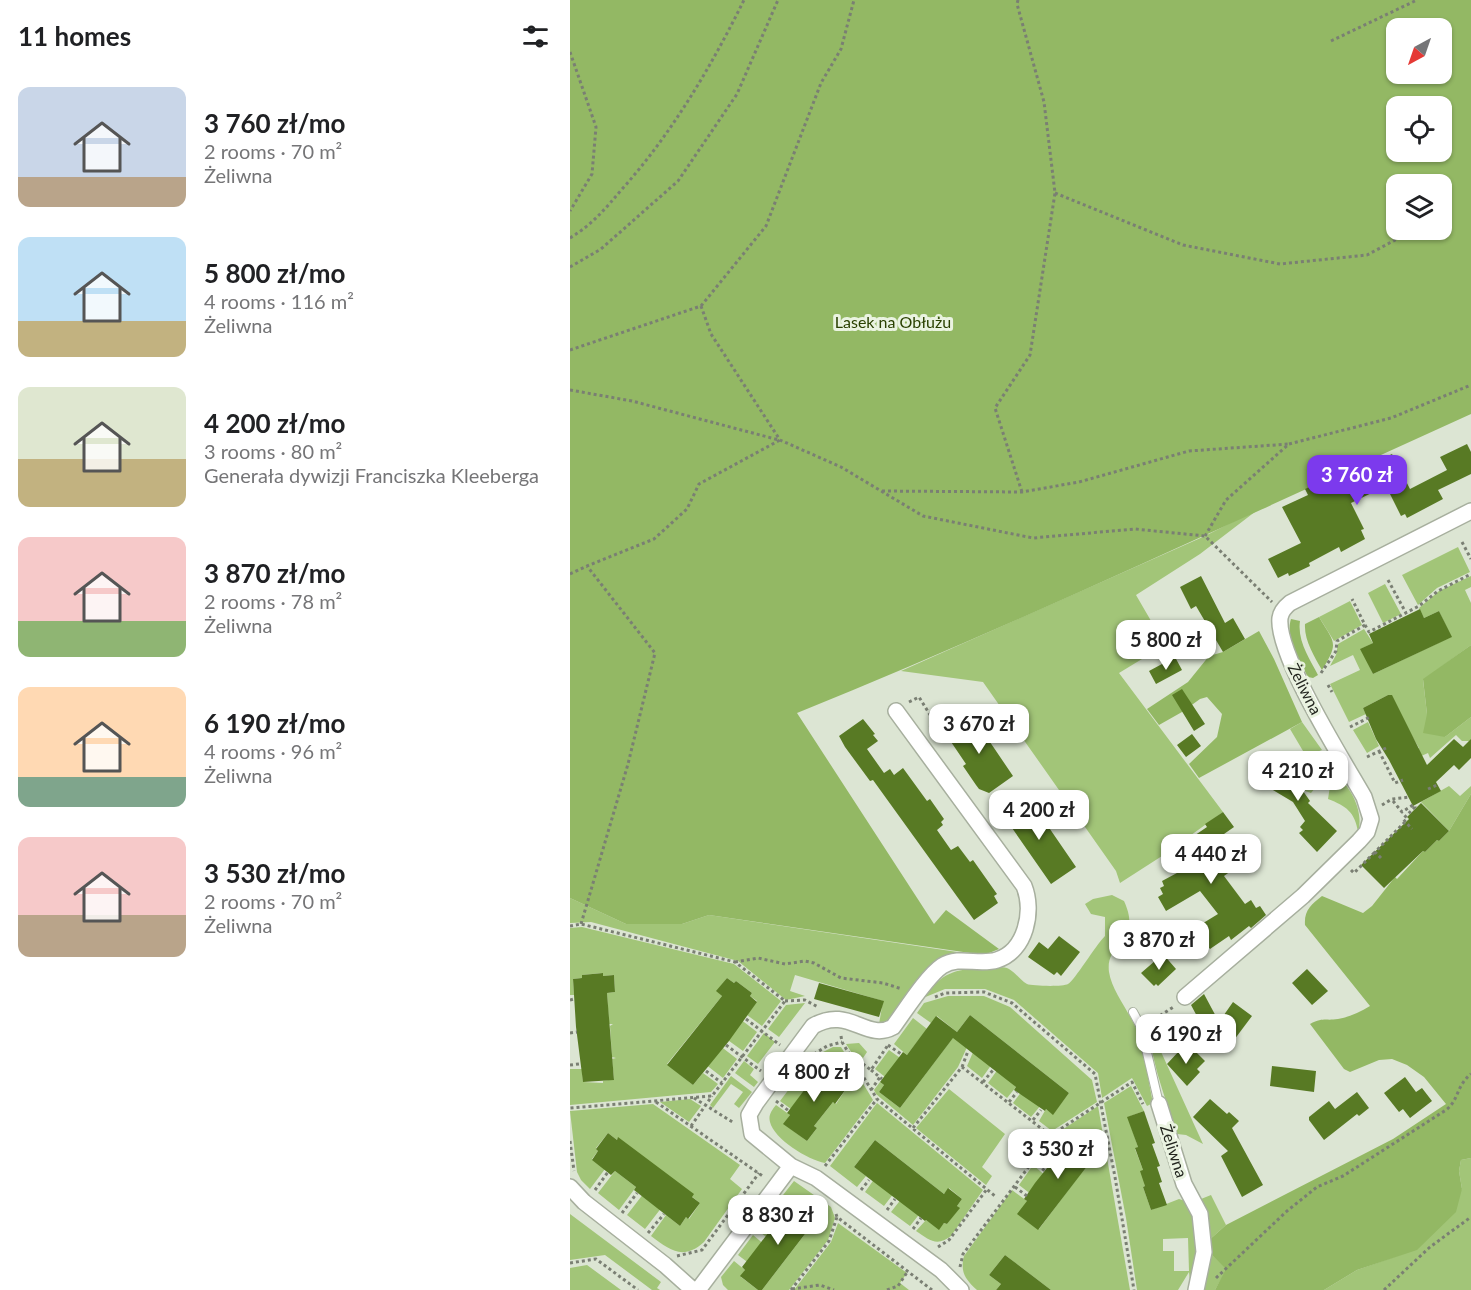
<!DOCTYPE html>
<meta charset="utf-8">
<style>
:root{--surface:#fff;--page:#f2f2f2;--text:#202124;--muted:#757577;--accent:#7c3aed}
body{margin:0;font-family:Lato,sans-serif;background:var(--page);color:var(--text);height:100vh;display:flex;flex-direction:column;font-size:22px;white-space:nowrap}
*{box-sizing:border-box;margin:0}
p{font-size:20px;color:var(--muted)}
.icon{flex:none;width:33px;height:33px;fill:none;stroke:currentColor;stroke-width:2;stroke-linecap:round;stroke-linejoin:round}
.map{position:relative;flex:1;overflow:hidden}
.side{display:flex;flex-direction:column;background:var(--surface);width:570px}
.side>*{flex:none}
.needle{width:39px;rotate:220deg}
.tools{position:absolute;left:816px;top:18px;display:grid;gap:12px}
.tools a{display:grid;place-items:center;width:66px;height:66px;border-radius:12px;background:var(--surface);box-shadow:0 2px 4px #0004;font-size:30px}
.price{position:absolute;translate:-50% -51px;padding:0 14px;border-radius:12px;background:#fff;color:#222;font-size:20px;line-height:39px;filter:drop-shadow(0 2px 3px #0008)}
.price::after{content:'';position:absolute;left:50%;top:36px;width:18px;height:14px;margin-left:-9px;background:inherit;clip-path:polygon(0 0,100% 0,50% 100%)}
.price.active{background:var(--accent);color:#fff}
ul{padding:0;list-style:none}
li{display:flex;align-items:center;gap:18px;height:150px;padding:0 18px}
li span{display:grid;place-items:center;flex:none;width:168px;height:120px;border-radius:12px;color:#555}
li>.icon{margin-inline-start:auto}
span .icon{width:72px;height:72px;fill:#fffc;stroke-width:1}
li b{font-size:26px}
h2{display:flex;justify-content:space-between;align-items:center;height:72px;padding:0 18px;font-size:26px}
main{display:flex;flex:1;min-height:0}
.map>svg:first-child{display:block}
</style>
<main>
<section class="side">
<h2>11 homes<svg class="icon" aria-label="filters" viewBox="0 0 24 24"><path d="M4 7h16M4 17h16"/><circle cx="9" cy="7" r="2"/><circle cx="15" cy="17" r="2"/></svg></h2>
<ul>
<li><span style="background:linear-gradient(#c9d6e8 75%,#b9a48a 0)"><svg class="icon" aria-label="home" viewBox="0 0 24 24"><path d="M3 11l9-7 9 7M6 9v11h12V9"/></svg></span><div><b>3 760 zł/mo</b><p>2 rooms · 70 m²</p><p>Żeliwna</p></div></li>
<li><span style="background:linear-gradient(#bfe0f5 70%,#c2b280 0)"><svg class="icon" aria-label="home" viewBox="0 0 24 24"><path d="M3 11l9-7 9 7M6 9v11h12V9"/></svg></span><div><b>5 800 zł/mo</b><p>4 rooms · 116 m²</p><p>Żeliwna</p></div></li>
<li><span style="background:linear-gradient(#dfe7d0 60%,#c2b280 0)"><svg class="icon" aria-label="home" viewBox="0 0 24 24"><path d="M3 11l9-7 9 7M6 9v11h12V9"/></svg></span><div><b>4 200 zł/mo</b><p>3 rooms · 80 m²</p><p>Generała dywizji Franciszka Kleeberga</p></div></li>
<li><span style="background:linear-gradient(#f6c9c9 70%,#8fb573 0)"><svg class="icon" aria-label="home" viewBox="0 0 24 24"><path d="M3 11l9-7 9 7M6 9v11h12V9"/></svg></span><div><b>3 870 zł/mo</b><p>2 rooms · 78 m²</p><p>Żeliwna</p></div></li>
<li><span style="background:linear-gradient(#ffd9b3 75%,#7fa58c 0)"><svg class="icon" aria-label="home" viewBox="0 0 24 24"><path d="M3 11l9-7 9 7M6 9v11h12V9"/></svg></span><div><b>6 190 zł/mo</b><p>4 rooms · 96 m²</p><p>Żeliwna</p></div></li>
<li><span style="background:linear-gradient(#f6c9c9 65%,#b9a48a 0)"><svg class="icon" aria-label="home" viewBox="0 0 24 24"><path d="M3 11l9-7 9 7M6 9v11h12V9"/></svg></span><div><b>3 530 zł/mo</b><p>2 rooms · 70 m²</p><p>Żeliwna</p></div></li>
</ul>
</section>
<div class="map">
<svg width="901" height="1290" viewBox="0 0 901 1290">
<rect width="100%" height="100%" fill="#dce5d3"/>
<!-- green -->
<path fill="#a2c578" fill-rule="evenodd" d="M690,508L630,554L566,595L595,645L549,673L653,812L592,856L550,883L546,871L413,682L331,671L635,536Z
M888,547L900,572L867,588L848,605L832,575Z
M901,576V587L895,590L901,603V645L853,680L857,714L875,737L901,717V743L898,741H892L886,735L860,758L858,753L849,757L845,751L849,748L818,695L793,708L796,714L779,722L760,684L790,670L783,655L760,666L766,655L768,644L794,629L803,643L791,649L803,674L881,637L869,611L854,618L849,608L869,591Z
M815,584L831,614L813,623L798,593Z
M780,601L792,625L764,641L749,617Z
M732,722L752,750L736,756L720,729Z
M798,722L809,746L797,753L783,730Z
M752,762L759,764V771L741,793L735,791C737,774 735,769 752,762Z
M767,776C782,788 794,813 788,832C785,812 776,806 758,799L761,780Z
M879,786L890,796L901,786V794L879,831L851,802Z
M542,895L554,901C573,942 535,941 539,972C542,992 562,1015 569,1035C576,1056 578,1081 583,1103L577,1106L562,1078L532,1098L528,1073L444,1000L415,989H375L353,998C373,972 384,969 416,968C423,968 433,966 439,969C446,973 450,980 457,984C462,986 493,987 498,984C505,980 525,946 535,936V917L521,914L515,904L523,899Z
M0,898L56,924H112L139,915L394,953L363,965L356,970L317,1022L309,1024L313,1001L225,975L220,991L235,996L216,1000L168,961L21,922L0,923Z
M12,927L164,964L211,1001L192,1026L177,1015L187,1001L180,996L182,993L166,981L164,983L157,978L147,991L152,996L97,1064L123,1085L133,1073L148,1084L141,1092L0,1105V1069H12L13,1082L33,1083V1081L44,1079L42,1059L46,1058L42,1057L40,1026L43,1024H39L37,993L45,992L44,975L33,976L32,973L12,975V978L3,979L4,995H0V928Z
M378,996H414L440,1007L522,1080L527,1102L482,1131L469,1121L476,1109L483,1114L499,1093L400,1015L387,1032L367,1016L361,1023L347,1013L354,1003Z
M235,1003L209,1037L198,1029L216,1005Z
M343,1018L357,1029L337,1055L324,1044Z
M170,1019L187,1032L173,1051L155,1038Z
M582,1032L633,1144L616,1135L607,1134C601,1114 576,1049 582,1032Z
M194,1033L205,1042L188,1064L177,1056Z
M385,1035L398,1045L388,1067L343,1125L306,1094L304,1090L310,1082L314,1085L309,1092L330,1108Z
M289,1043L297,1052L289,1064L276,1044Z
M149,1045L167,1059L153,1078L135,1064Z
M263,1047H271L303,1100L255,1163C238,1160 204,1139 200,1122C198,1115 202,1110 206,1105L220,1115L214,1124L237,1141L247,1128L244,1126L263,1102L266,1104L276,1089L264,1080L267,1075L254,1066L244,1078L233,1070L243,1057Z
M319,1050L333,1060L319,1080L305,1069Z
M404,1050L422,1064L412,1078L397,1066Z
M174,1061L184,1069L180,1075L188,1082L184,1087L165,1073Z
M428,1069L446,1087L437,1098L418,1083Z
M161,1076L182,1092L169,1108L164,1104L173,1092L161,1084L143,1108L140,1105Z
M229,1076L240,1083L221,1109L210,1101Z
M561,1086L574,1111L558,1117L568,1147L565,1149L573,1170L575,1186L573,1187L581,1210L609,1199L619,1202L630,1236L621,1290L619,1272L608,1290H567L556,1218L534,1103ZM618,1238L619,1271H604V1251H593V1239Z
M379,1089L435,1134L412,1167L422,1176L416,1185L346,1128Z
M452,1091L471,1105L461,1117L443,1103Z
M120,1099L131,1106L119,1122L90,1102Z
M307,1103L413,1190L381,1236C367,1247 359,1240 346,1231L356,1220L369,1229L374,1223L377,1224L389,1208L387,1206L392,1199L379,1188L374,1194L305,1140L284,1167L296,1176L287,1187L260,1166Z
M83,1104L170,1165L160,1179L172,1189L134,1242C113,1261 100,1250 81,1236L96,1215L110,1226L116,1217L119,1219L130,1203L48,1138L47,1140L38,1133L26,1148L28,1151L22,1159L35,1169L20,1189L11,1180L7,1172L0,1111Z
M528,1106L560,1290H481L435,1255L419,1275L431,1284L426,1290H407C395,1279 390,1272 394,1256L442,1190L457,1201L469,1229L530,1148L510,1132L500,1145L486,1134Z
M481,1141L495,1151L481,1170L467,1160Z
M901,1158V1290H754L787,1270L847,1249L892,1189L889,1171L891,1160Z
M463,1165L476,1176L462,1195L449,1185Z
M45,1171L66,1187L49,1210L28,1193Z
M305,1178L324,1193L314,1206L295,1192Z
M224,1181L261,1207L265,1218L258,1240L219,1290H192L248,1217L228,1202L219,1213L206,1204Z
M74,1193L92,1207L75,1229L57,1215Z
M641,1195L656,1225L638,1241L637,1213L631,1199Z
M332,1198L351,1212L340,1226L321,1212Z
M201,1211L213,1220L199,1239L187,1230Z
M0,1214L91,1282L87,1288L90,1290H82L35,1255L0,1260Z
M268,1223L337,1273L330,1283L339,1290H224L261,1242Z
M183,1235L195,1245L180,1264L168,1255Z
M638,1251L657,1269L645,1290H630Z
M164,1261L175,1270L171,1277L188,1290H158L153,1285L151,1277Z
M17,1265L51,1290H0V1268Z"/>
<!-- forest -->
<path fill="#93b864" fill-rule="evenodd" d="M0,0H901V414C677,515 455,621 227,713L364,924L376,910L429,949L414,955L139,915L112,924H56L0,898ZM826,28H872V74H826ZM826,106H872V152H826ZM826,184H872V230H826Z
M749,617C765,644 769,642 752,670C744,656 734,640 735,624Z
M721,619L730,621C727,641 740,659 748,675L743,678L738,677C730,661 715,637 721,619Z
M689,631L704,659L732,722L629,778L619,764L647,737L652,714L637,697L630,699L612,712L589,725L577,709L618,682L639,656L653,652Z
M901,645V717L875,737L853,733L857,714L853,679Z
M901,794V1158L891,1160L889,1171L892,1189L886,1212L847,1250L787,1270L754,1290H645L656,1269L638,1251V1241L656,1225L823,1139L876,1104L854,1077L837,1065L822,1059L809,1060L780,1072L774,1069L740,1024C754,1017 755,1021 768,1019C780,1017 790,1012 800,1006L735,925C734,910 741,905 752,896L793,913L802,906L825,877L827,879L853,851L855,852L867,840L869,841L879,831Z"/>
<!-- building -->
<path fill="#587a24" d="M897,444L901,452V474L868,490L873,499L837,518L835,514L831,516L816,486L781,503L794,529L791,530L795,539L771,552L769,547L739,563L740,566L719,576L718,573L708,578L698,559L731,543L712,507L738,495L735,489L789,464L791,469L822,454L840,489L877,470L870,457Z
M631,576L655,623L663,618L675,639L653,652L626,606L621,609L610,587Z
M850,609L854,618L869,611L882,637L803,674L790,649L803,643L799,634Z
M605,657L612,670L586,684L579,671Z
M612,689L635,724L624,731L602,695Z
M818,695H822L857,765L884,739L893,747L901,739V758L889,770L884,765L866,782L871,791L843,806L819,760L806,739L793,708Z
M401,714L443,776L419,793L409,789L406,785L393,766L396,764L375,733Z
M293,719L305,734L303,735L308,741L297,749L314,773L320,769L324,775L333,768L357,801L360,799L374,819L371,822L373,825L367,830L381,850L388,846L400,862L403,860L427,894L424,896L428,903L404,920L303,780L300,781L275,747L269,736Z
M622,734L631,746L616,757L607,745Z
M701,752L721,765L715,774L726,781L740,801L738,803L767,831L747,852L729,833L733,830L730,827L735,821L723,802L696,786L701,779L689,771Z
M458,797L506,867L481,884L433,815Z
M851,803L879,831L869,841L867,840L855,852L853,851L814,888L791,865L839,819L837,817Z
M653,812L664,827L644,841L665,868L654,876L675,904L681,900L686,908L690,906L696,915L681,928L679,926L661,940L659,936L640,949L630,936L635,932L630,925L648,914L630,891L596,911L588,897L593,894L590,888L594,886L592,881L620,866L606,848L637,827L635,824Z
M489,936L510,952L491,976L487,972L484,975L458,957L469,942L478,949Z
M593,954L606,969L588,986L586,984L584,986L571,973Z
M737,969L758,991L742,1005L722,983Z
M33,973V976L44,975L45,992L37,993L44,1080L13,1082L6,1027L3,979L12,978V975Z
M157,978L164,983L166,981L182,993L180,996L187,1002L159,1041L123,1085L97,1065L152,996L146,991Z
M249,983L314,1001L309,1017L244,999Z
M634,994L649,1022L663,1002L682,1016L664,1040L634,1018L629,1020L621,1005Z
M400,1015L499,1093L483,1115L476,1109L475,1111L444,1090L446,1087L383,1038L330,1108L309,1092L314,1085L310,1082L333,1052L337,1055L366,1016L387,1032Z
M622,1048L635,1061L627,1069L630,1072L617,1086L597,1064L610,1050L615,1054Z
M253,1065L267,1076L264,1080L276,1089L265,1104L263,1102L244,1126L247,1128L237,1141L213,1124L220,1115L217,1113Z
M702,1066L746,1071L744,1092L700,1086Z
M835,1077L846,1092L852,1088L862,1101L840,1118L833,1109L829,1112L814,1093Z
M787,1092L799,1108L789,1116L787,1114L754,1140L739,1120V1117L759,1101L765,1109Z
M640,1099L657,1114L659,1112L669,1121L662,1128L693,1185L672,1197L651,1156L658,1151L623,1117Z
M574,1111L585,1143L582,1144L590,1166L587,1167L592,1182L589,1183L597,1205L581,1210L573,1187L575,1186L570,1171L573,1170L565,1148L568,1147L557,1117Z
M509,1132L531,1148L468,1230L447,1214L457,1201L454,1199L465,1183L497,1143L500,1145Z
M38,1133L47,1140L48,1137L124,1194L122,1197L130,1203L118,1219L116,1217L110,1226L64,1190L66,1187L45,1171L41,1175L22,1160L28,1151L26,1149Z
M305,1140L374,1194L378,1188L392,1199L387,1206L390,1208L377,1224L374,1223L369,1230L356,1220L355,1221L284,1167Z
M228,1202L248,1217L192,1290H188L170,1276L175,1270L172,1267L215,1211L219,1213Z
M435,1255L464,1277L481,1290H426L431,1284L419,1275Z"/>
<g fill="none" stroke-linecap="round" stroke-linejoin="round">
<defs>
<path id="service" d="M563,1012L571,1027L589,1104"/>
<path id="minor" d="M326,711L454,886C464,911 456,951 427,960C408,966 390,955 372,966C356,977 335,1011 323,1027C296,1042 279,1005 243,1026L186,1103L179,1115L182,1134L221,1166L246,1178L371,1270L391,1290
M615,997L733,896L789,841L797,832L801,819L794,797C774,762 706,654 710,618C711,611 715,607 720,603L901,511
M589,1104L614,1184L630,1214L634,1252L626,1290
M0,1187L14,1202L95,1265L123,1290
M128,1290L221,1166"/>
</defs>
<!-- service casing -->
<use href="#service" stroke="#a7af9e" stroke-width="10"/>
<!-- minor casing -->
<use href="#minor" stroke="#a7af9e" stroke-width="18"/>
<!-- path -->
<path stroke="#7a7f73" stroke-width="3" stroke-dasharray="3 3" stroke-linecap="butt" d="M448,0L447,4L474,102L485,193L460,355L425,408L452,492
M761,41L847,0
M0,52L26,127L22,174L0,211
M485,193L613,245L710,264L797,255L844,230
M0,238C23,224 35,209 53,188C102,133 141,67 174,0
M0,267L31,249L108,181L167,94L208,0
M131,306L196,226L251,83L271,49L284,0
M0,350L131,306L141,334L210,440L271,467L353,516L463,538L565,529L635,536L702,602
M0,390L62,401L209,440
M312,491L452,492L509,482L619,451L719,444
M635,536L656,500L719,444L821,418L901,385
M892,542L901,559
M0,574L17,566L84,539L117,509L129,484L210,440
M818,580L836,613
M795,625L799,632L849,606L868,591L901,574
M751,673L766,651L767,641L795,625L782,599
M758,685L762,692
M339,702L349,697L362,718L360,729
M780,727L800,717
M809,751L825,783L833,780
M797,757L816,748
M858,789L867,785
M823,801L832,812L843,805L845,807L833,819L842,829
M812,805L822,799L840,797
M811,858L805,852L835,822
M781,870L784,873L805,852
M11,924L58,764L85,653L17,566
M0,926L11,924L165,962L215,1001L142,1096L0,1108
M165,962L188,958L215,964L235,961L244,963L271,978L313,983L332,989
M365,997L375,993L414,992L442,1003L525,1074L545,1177L564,1290
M0,1000L4,999
M215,1001L235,1000L248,1007
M176,1019L210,1045
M580,1022L605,1006
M0,1033L7,1032
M271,1036L272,1042L307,1099L425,1196
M156,1045L191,1071
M318,1045L331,1054
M244,1054L257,1046L272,1042
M0,1065L9,1064
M287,1066L293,1064L301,1070L318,1045
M392,1067L398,1051
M301,1070L312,1079
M136,1071L152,1083
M229,1072L239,1079
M413,1082L423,1070
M301,1090L310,1077
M124,1098L164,1123
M206,1101L219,1111
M86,1102L194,1177
M439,1102L447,1092
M463,1120L471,1110
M121,1126L142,1096
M343,1128L392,1067L494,1146
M463,1132H479
M486,1132L562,1082L573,1104
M0,1141L4,1171
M463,1161L475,1171
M255,1166L307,1099
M445,1187L457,1196
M25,1190L38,1172
M291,1190L299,1180
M317,1210L325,1199
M52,1213L67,1193
M266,1214L267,1217L362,1290
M343,1229L351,1218
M78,1233L94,1214
M368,1247L379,1240L417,1189
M107,1256L132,1250L189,1173
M0,1263L26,1259L68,1290
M390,1267L393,1254L485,1132
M646,1278L717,1211L747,1187L773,1176L876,1110C889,1100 886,1086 901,1074
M222,1289L250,1285L264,1290
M221,1290L259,1241L267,1217
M317,1290L328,1286L338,1271
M814,1290L860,1247L901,1217"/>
<!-- service -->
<use href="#service" stroke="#fff" stroke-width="8"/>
<!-- minor -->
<use href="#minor" stroke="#fff" stroke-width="15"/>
</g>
<g text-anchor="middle" stroke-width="6" stroke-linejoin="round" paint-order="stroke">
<!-- park labels -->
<g font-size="16" fill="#2a4101" stroke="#eaf3e1">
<text x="323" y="328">Lasek na Obłużu</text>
</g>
<!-- street labels -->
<g font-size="16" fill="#242720" stroke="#eaf3e1">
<text transform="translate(735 689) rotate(63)" y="6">Żeliwna</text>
<text transform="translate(604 1151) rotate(72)" y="6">Żeliwna</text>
</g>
</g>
</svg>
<div class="tools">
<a><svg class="needle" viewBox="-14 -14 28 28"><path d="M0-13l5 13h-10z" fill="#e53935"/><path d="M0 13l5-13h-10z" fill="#757577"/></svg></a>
<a><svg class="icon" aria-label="locate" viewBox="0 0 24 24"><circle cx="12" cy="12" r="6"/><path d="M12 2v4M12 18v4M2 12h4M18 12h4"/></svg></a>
<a><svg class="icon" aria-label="layers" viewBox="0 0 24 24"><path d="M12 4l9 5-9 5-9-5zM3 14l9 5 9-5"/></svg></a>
</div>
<b class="price active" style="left:787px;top:506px">3 760 zł</b>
<b class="price" style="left:596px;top:671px">5 800 zł</b>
<b class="price" style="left:409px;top:755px">3 670 zł</b>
<b class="price" style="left:728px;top:802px">4 210 zł</b>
<b class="price" style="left:469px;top:841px">4 200 zł</b>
<b class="price" style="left:641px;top:885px">4 440 zł</b>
<b class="price" style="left:589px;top:971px">3 870 zł</b>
<b class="price" style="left:616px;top:1065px">6 190 zł</b>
<b class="price" style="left:244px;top:1103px">4 800 zł</b>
<b class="price" style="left:488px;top:1180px">3 530 zł</b>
<b class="price" style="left:208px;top:1246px">8 830 zł</b>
</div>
</main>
